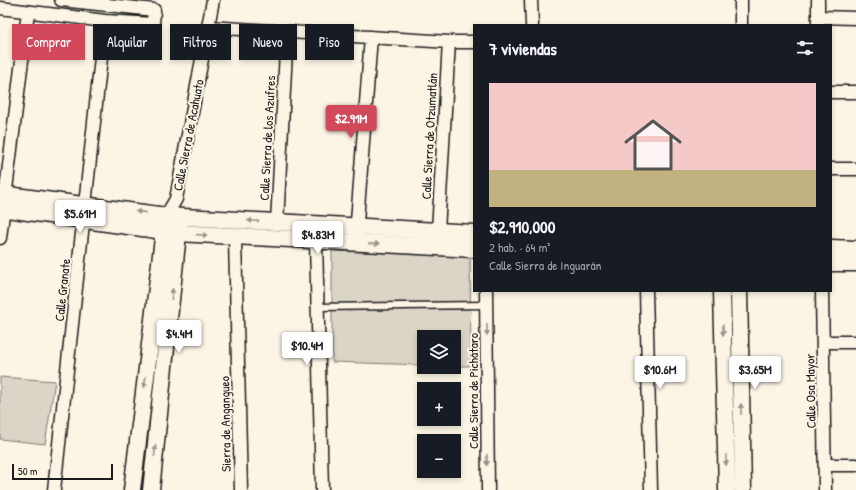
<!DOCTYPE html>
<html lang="es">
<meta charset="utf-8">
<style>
:root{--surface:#171b24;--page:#20242c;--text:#f1f3f6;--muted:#9ea1a6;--line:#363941;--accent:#d1495b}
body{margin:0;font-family:"Patrick Hand",sans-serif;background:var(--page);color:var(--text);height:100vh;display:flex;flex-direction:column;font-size:15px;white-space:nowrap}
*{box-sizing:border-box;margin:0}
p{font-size:13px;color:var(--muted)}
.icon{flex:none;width:22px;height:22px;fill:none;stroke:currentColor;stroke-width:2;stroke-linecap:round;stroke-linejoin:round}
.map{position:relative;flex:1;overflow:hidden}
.drawer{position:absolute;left:473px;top:24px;width:359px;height:268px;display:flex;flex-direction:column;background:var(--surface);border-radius:0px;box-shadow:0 2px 6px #0003}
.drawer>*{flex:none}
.guide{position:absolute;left:12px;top:24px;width:380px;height:36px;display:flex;gap:8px}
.controls{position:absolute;left:417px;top:330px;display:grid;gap:8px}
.controls a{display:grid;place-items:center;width:44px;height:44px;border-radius:0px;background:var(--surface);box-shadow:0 2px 6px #0003;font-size:20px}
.scale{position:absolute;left:12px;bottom:10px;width:101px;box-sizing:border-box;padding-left:4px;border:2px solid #1c1c1c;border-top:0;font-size:11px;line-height:14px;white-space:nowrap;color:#1c1c1c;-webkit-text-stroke:3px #fcf5e5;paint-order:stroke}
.price{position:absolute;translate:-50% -34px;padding:0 9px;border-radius:4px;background:#fff;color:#222;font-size:13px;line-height:26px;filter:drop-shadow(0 1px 2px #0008)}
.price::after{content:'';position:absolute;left:50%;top:24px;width:12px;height:9px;margin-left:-6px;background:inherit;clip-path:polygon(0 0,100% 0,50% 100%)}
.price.current{background:var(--accent);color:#fff}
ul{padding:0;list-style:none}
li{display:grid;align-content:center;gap:8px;height:212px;padding:0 16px}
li+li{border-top:1px solid var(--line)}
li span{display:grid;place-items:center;height:124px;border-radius:0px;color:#555}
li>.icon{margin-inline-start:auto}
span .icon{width:72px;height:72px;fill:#fffc;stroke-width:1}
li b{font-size:17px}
h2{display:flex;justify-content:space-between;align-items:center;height:48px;padding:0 16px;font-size:17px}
.tag{padding:0 14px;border-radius:0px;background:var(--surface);box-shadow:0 2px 6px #0003;font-size:14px;line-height:36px}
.tag.current{background:var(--accent);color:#fff}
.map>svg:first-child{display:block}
</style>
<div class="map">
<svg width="856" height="490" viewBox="0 0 856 490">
<rect width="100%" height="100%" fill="#fcf5e5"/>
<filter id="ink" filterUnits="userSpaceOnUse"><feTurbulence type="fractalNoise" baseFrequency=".025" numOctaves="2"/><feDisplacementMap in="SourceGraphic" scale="8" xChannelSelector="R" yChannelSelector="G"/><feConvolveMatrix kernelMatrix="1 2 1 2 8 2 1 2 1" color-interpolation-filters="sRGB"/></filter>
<g filter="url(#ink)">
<!-- green -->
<path fill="#dbd5c8" stroke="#7c7872" d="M332,251L470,256L471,366H454V337H424V365L332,362Z
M0,377L55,381L45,444L0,439Z"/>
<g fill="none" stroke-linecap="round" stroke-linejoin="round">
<defs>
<path id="service" d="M317,307L486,305"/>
<path id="minor" d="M531,0L532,25
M818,0V24
M0,8L105,21L153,24L154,10L61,0
M818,17L856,18
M741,25V0
M208,27L449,42H474
M831,92H856
M831,169H856
M166,216L176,199L213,0
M277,223L287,32
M438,231L449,42
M356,235L371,37
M0,238L28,12
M235,238L241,490
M316,241L322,490
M486,291L488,490
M646,291L651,490
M822,291L825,490
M824,342H856
M825,465H856
M54,490L105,21"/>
<path id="tertiary" d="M0,194L166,216L474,233
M0,208L178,233L474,249
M831,248L856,249
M831,263H856
M722,291L727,490
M739,291L743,490
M132,490L165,222
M151,490L179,224"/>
</defs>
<!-- service casing -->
<use href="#service" stroke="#1c1c1c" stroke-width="9"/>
<!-- minor casing -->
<use href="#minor" stroke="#1c1c1c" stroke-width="15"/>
<!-- tertiary casing -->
<use href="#tertiary" stroke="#1c1c1c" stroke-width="19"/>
<!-- service -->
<use href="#service" stroke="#fcf5e5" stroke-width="6"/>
<!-- minor -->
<use href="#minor" stroke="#fcf5e5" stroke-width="12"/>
<!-- tertiary -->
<use href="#tertiary" stroke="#fcf5e5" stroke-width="16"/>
</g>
<!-- one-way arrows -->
<defs><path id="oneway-solid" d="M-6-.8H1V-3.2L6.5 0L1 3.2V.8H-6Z"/></defs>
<g fill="#97938b">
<use href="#oneway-solid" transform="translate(141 212) rotate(-173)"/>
<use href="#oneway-solid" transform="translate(253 221) rotate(-176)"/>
<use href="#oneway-solid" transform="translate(202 235) rotate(4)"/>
<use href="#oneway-solid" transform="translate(374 244) rotate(3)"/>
<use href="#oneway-solid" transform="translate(172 294) rotate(-84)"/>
<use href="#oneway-solid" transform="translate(487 330) rotate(90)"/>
<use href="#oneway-solid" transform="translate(723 330) rotate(89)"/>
<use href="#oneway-solid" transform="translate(145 382) rotate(97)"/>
<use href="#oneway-solid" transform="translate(741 409) rotate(-91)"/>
<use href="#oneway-solid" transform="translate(155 451) rotate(-84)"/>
<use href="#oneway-solid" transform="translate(487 460) rotate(90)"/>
<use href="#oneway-solid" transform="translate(726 460) rotate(89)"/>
</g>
</g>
<g text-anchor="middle" stroke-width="4" stroke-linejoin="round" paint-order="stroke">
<!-- street labels -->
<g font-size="13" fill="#1c1c1c" stroke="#fcf5e5">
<text transform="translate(188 135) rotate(-79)" y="5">Calle Sierra de Acahuato</text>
<text transform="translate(429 136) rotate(-87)" y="5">Calle Sierra de Otzumatlán</text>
<text transform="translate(267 138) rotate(-87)" y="5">Calle Sierra de los Azufres</text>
<text transform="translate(62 290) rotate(-84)" y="5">Calle Granate</text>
<text transform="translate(473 391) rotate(-90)" y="5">Calle Sierra de Pichátaro</text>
<text transform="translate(810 391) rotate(-91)" y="5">Calle Osa Mayor</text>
<text transform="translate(225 424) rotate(-91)" y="5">Sierra de Angangueo</text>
</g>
</g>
</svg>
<div class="controls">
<a><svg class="icon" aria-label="layers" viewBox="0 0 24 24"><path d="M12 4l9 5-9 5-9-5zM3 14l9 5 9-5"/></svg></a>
<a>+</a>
<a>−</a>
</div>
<div class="scale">50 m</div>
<b class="price current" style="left:351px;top:139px">$2.91M</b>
<b class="price" style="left:80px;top:234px">$5.61M</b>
<b class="price" style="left:318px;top:255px">$4.83M</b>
<b class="price" style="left:179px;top:354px">$4.4M</b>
<b class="price" style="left:307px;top:366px">$10.4M</b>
<b class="price" style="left:660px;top:390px">$10.6M</b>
<b class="price" style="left:755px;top:390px">$3.65M</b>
<div class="guide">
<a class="tag current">Comprar</a>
<a class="tag">Alquilar</a>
<a class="tag">Filtros</a>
<a class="tag">Nuevo</a>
<a class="tag">Piso</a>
</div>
<section class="drawer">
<h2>7 viviendas<svg class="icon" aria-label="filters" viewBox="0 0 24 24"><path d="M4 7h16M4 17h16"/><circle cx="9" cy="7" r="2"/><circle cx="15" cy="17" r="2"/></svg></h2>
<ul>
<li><span style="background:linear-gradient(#f6c9c9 70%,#c2b280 0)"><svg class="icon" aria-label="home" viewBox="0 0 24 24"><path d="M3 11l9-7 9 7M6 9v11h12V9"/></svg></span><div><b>$2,910,000</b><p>2 hab. · 64 m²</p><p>Calle Sierra de Inguarán</p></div></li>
</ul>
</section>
</div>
